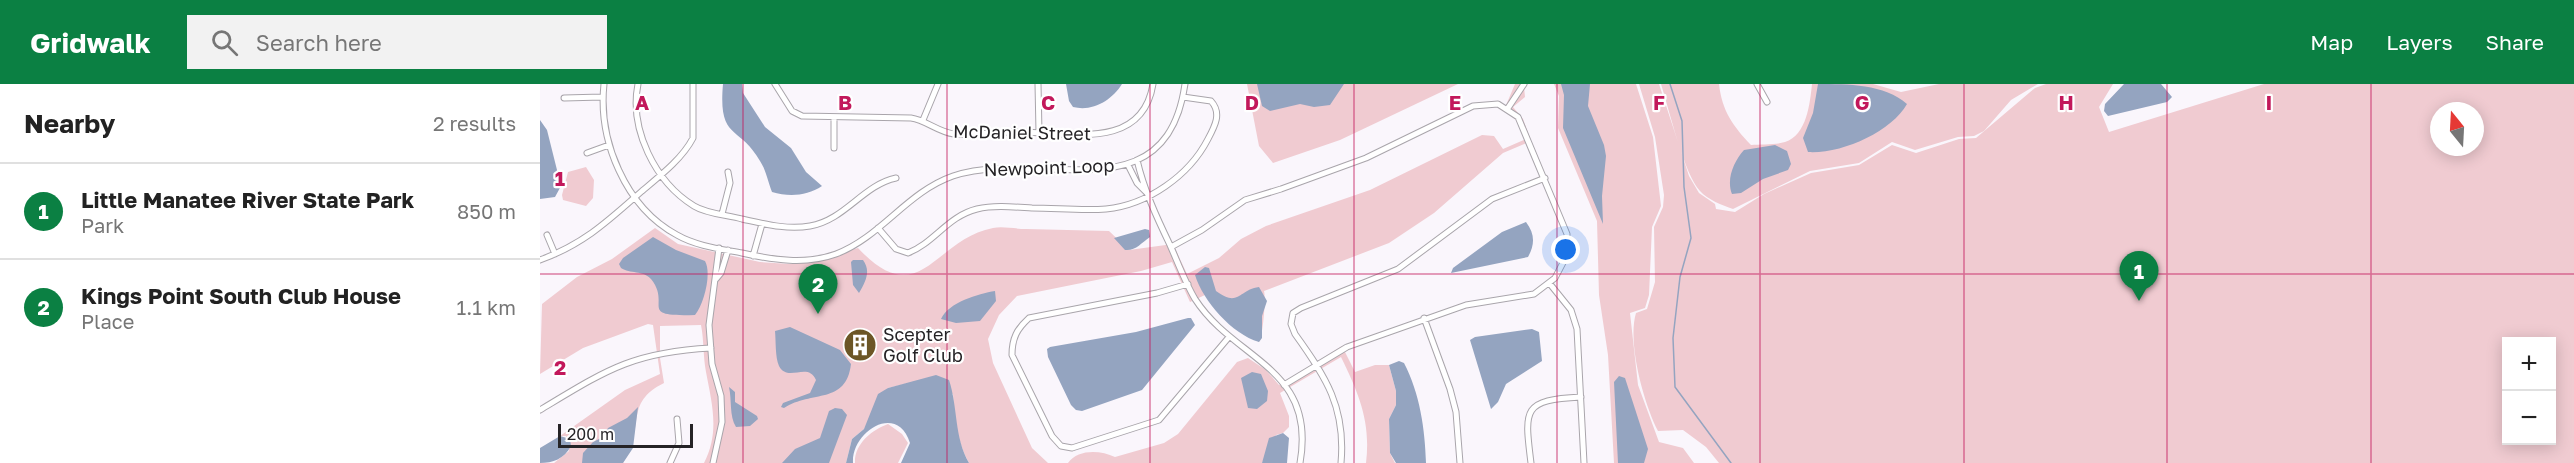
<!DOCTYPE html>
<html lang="en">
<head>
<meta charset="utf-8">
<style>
  body { margin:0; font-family:"Golos Text",sans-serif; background:#f2f2f2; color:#222 }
  .controls { position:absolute; right:18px; bottom:18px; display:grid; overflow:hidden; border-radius:0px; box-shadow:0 3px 15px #0003 }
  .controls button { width:54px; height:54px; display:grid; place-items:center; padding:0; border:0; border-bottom:2px solid #e0e0e0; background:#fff; color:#222; font:30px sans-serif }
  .compass { position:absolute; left:1890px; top:18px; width:54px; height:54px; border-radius:50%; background:#fff; box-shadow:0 3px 15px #0003; rotate:342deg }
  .scale { position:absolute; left:18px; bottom:15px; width:135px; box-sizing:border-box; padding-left:6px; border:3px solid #252326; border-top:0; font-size:16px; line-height:21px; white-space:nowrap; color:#252326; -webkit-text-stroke:4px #fff; paint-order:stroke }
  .you { position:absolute; left:1026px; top:166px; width:21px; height:21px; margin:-15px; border:4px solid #fff; border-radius:50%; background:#1a73e8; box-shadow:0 0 0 9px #1a73e833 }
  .badge { display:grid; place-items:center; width:39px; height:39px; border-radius:50%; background:#0b8043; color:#fff; font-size:20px; font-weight:700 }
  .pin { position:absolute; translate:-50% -50px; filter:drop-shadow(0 2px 3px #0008) }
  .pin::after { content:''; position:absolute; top:32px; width:21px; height:18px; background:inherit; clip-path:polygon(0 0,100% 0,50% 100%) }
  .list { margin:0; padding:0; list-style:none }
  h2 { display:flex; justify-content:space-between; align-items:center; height:78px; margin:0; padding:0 24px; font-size:26px }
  h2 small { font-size:20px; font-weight:400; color:#767676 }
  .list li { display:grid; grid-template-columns:39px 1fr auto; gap:18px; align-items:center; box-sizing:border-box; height:96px; padding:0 24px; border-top:2px solid #e0e0e0 }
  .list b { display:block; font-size:22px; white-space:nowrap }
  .list p { margin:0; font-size:20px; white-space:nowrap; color:#767676 }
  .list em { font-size:20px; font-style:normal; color:#767676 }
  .icon { flex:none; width:33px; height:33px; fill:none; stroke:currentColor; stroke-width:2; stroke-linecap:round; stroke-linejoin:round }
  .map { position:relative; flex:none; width:2034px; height:379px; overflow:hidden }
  header { display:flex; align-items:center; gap:36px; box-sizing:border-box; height:84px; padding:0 30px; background:#0b8043; color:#fff }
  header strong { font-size:28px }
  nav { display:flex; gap:33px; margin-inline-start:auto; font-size:21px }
  .search { width:420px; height:54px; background:#f2f2f2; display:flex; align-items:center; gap:15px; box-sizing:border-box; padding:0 21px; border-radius:0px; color:#767676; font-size:22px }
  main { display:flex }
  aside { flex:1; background:#fff }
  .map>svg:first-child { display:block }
</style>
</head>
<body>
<header>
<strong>Gridwalk</strong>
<div class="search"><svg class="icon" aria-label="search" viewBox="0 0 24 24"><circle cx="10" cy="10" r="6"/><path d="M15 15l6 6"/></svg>Search here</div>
<nav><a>Map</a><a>Layers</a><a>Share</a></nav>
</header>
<main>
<aside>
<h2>Nearby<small>2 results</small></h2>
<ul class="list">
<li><span class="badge">1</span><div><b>Little Manatee River State Park</b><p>Park</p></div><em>850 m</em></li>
<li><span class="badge">2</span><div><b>Kings Point South Club House</b><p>Place</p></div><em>1.1 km</em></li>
</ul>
</aside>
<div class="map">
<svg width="2034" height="379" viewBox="0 0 2034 379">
  <rect width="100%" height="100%" fill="#faf6fc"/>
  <path fill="#f0cbd1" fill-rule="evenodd" d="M707 0H918L800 56 733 79 719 62Z
    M975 0H987L984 3 985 13 973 23 983 35 991 57 963 69 894 129 849 159 724 207C726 214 723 252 719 258L681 232 665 211 650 218 632 178 601 187 477 212 459 231 448 255 453 279 492 364 508 379H429C417 358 414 333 413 310L369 299 348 304 324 345 312 355 306 379H164C180 348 172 320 166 288 163 273 164 256 161 241L120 242V274L124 299C83 319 106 344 83 379H14L29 367 26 352H20L85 306 120 290 113 241 108 240 43 264 0 290 2 220 37 193 72 175 115 144 138 160 220 178 250 180 269 178 318 164C380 230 394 155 453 144 463 142 475 145 486 145 514 146 541 146 569 147L589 166 633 160 647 190 679 174 701 155 726 142 830 106 942 51 954 52 963 65 986 55 976 36 964 26Z
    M1014 0H1096L1113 53 1121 122 1112 143 1109 211 1105 224 1090 229 1098 301 1119 358 1143 364 1154 379H1074L1068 271 1059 211 1057 137 1018 44 1019 12Z
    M1099 0H1119L1149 92 1159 109 1175 120 1176 125 1195 128 1224 110 1271 89 1319 81 1352 61 1376 69 1419 55 1436 54 1495 4 1506 0H1573L1559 23 1569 48 1724 0H2034V379H1179L1166 363 1143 346 1118 347C1104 320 1087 259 1096 229L1107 225 1115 198 1114 143 1123 123 1124 111 1115 53ZM1899 27H1935V63H1899ZM1966 258H2012V356H1966Z
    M1121 0H1179C1182 27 1193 42 1211 61 1221 60 1235 61 1245 58 1267 51 1270 19 1272 0H1333L1361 8 1399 0H1498L1471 16 1444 47 1434 52 1418 53 1375 66 1352 58 1319 79 1270 87 1193 125C1182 121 1168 116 1160 107 1144 90 1129 25 1121 0Z
    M46 83 54 96 53 114 46 122 23 116 22 111 28 88Z
    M802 262 815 288 835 281H849L856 307V321L849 335 850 369 855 379H826C831 338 819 310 801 273L740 309 749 332V343L743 349 736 351 722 379H528C538 365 560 366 575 373L624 359 638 350 697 278 708 274 726 286 739 301Z
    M348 340 362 350 368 359 358 379H315C314 360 332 346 348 340Z"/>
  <path fill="#94a4c0" d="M183 0H202L203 9 225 43 251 64 266 88 282 102C267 112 249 113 232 108 228 98 226 86 220 77 199 40 178 57 183 0Z
    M526 0H582C572 16 553 28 533 23L529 17Z
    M717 0H804L790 21 774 23 760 20 730 27 722 22Z
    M1021 0H1050L1048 22 1064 61 1066 72 1062 112 1063 140 1023 44 1024 11Z
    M1278 0C1307 0 1345 0 1367 20 1351 48 1302 70 1268 68L1263 54 1273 29Z
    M1584 0H1621L1632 13 1627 18 1568 32 1564 27 1565 20Z
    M0 36 7 46 21 102 15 113 0 115Z
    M1235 61 1247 67 1251 80 1248 86 1223 95 1201 109 1192 110C1186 95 1194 77 1204 66Z
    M986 138C995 150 995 160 988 173L911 189 913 184 962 148Z
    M605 145 609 146 610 153C601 159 596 167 585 166L574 154Z
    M113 153 136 166 165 177C172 189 164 220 155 231 96 233 132 221 111 195 103 186 90 190 81 184L79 180 83 174Z
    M313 176H323C331 187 326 197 319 209L313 201 311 178Z
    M665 183 669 184 676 207C699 224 698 206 719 203L727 217 722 232V254L719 258C692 250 663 217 655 191Z
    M455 207 456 217 440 237 416 239 401 235C409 218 438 210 455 207Z
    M648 234H651L655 241 602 306 542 327 536 326 531 321 508 273 507 265 510 263 596 248Z
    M250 243 300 266 311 280C306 321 272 306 244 324L241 323 243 319 270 309 276 296C268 277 248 299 239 282 235 273 236 257 235 247Z
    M992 245 999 248 1002 277 966 300 958 318 951 325 930 256 935 253Z
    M859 277 864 279C880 310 885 345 886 379H856L850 369 849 335 856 321V307L849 281Z
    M712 288 721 290 728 307 727 317 717 325 708 324 701 294Z
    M396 291 409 296C418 323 414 353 429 379H361L370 359C357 318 311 348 313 379H306L312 355 324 345 338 310 348 304Z
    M1079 292 1085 294 1108 365 1104 379H1078L1074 298Z
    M189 303 195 308V318L217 332 218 335 210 342 196 343C189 332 192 316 189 303Z
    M98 323 93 364 83 379H42L43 369 53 358 63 353 68 344 87 334Z
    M295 324 302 325 307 331 289 379H242L255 365 280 354 289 327Z
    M743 349 749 354 747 379H722L729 354Z
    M20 352 30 355 31 362C24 375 13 379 0 379V364Z"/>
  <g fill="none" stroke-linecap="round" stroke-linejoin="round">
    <path stroke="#94a4c0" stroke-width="1.5" d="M1130 0 1142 37 1144 103 1151 154 1140 193 1133 254 1135 303 1191 379"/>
    <g stroke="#a9a5ab" stroke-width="7">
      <path id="minor" d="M64 0C58 56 85 123 137 151 156 162 181 165 202 169 233 176 266 181 296 170 341 153 367 108 413 92 498 63 626 134 645 0
        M98 0C89 45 115 98 154 122 167 130 188 131 202 135 225 140 247 146 270 142 305 136 323 101 356 94
        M235 0 252 27 262 32 371 34C386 36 398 48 414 50 434 52 457 47 478 48 527 48 602 68 613 0
        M498 0 499 48
        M1217 0 1227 18
        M24 14 62 13
        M968 24 984 0
        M383 36 398 0
        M294 64V33
        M47 69 69 61
        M597 76C604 106 617 134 630 161 638 179 645 198 655 215 695 277 777 283 760 379
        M588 81 597 99 606 108
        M182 130 190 99 188 88
        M338 144 356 165 368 169C394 159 408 132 437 125 455 121 474 123 492 124 516 124 542 127 566 125 607 121 649 92 668 55 675 42 682 29 671 17L643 13
        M7 151 15 170
        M631 163 662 146 705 116 741 105 826 74 933 22 958 20 978 33 1027 150 1026 173 1015 194 994 210 926 221 807 263 744 301
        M213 172 222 140
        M0 176C44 160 68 137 102 107 120 92 142 75 153 54V0
        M176 195 181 189 188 166
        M648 200 617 209 489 234C477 245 472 254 472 271L512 352 521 362 532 364 619 336 689 253
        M1010 200 1031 226 1037 245 1044 379
        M884 234 910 305 916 328 920 379
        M0 326C65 287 92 268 171 264
        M130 379 139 359 137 335
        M173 379 182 338 181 312 172 280 169 241 179 164
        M801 379C806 324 786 293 755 250L751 240 753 229 761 224 858 185 952 115 1005 94
        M991 379C984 324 983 316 1041 313"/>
    </g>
    <use href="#minor" stroke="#fff" stroke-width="5"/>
  </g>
  <path fill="none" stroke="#c2185b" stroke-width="1.5" stroke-opacity="0.55" d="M203 0V379M407 0V379M610 0V379M814 0V379M1017 0V379M1220 0V379M1424 0V379M1627 0V379M1831 0V379M0 190H2034"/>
  <defs>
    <g id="building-disc" transform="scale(1.725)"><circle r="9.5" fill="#6c5626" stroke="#fff"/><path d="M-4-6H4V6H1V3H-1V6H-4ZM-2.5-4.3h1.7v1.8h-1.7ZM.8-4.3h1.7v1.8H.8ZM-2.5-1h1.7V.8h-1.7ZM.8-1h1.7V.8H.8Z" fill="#fff"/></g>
  </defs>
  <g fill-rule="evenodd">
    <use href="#building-disc" x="320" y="261"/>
  </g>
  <g text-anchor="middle" stroke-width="4.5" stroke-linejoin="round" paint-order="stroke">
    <g font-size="18" fill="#252326" stroke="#fff">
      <text transform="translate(482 49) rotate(1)" y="6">McDaniel Street</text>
      <text transform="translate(509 84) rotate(-2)" y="6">Newpoint Loop</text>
    </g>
    <g font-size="18" fill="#252326" stroke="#fff" text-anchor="start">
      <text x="343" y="257">Scepter<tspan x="343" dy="21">Golf Club</tspan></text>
    </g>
  </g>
  <g font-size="20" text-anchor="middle" font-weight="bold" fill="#c2185b" stroke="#fff" stroke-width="4.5" stroke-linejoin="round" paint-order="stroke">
    <text x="102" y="26">A</text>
    <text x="305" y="26">B</text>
    <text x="508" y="26">C</text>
    <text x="712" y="26">D</text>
    <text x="915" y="26">E</text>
    <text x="1119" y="26">F</text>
    <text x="1322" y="26">G</text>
    <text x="1526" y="26">H</text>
    <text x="1729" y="26">I</text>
    <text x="20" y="102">1</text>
    <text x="20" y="291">2</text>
  </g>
</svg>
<div class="controls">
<button>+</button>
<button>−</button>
</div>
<svg class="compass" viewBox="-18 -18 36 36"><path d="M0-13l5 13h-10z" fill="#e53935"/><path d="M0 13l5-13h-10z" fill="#767676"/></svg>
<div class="scale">200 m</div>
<div class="you"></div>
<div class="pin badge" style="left:1599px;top:217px">1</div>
<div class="pin badge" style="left:278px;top:230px">2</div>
</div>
</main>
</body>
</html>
